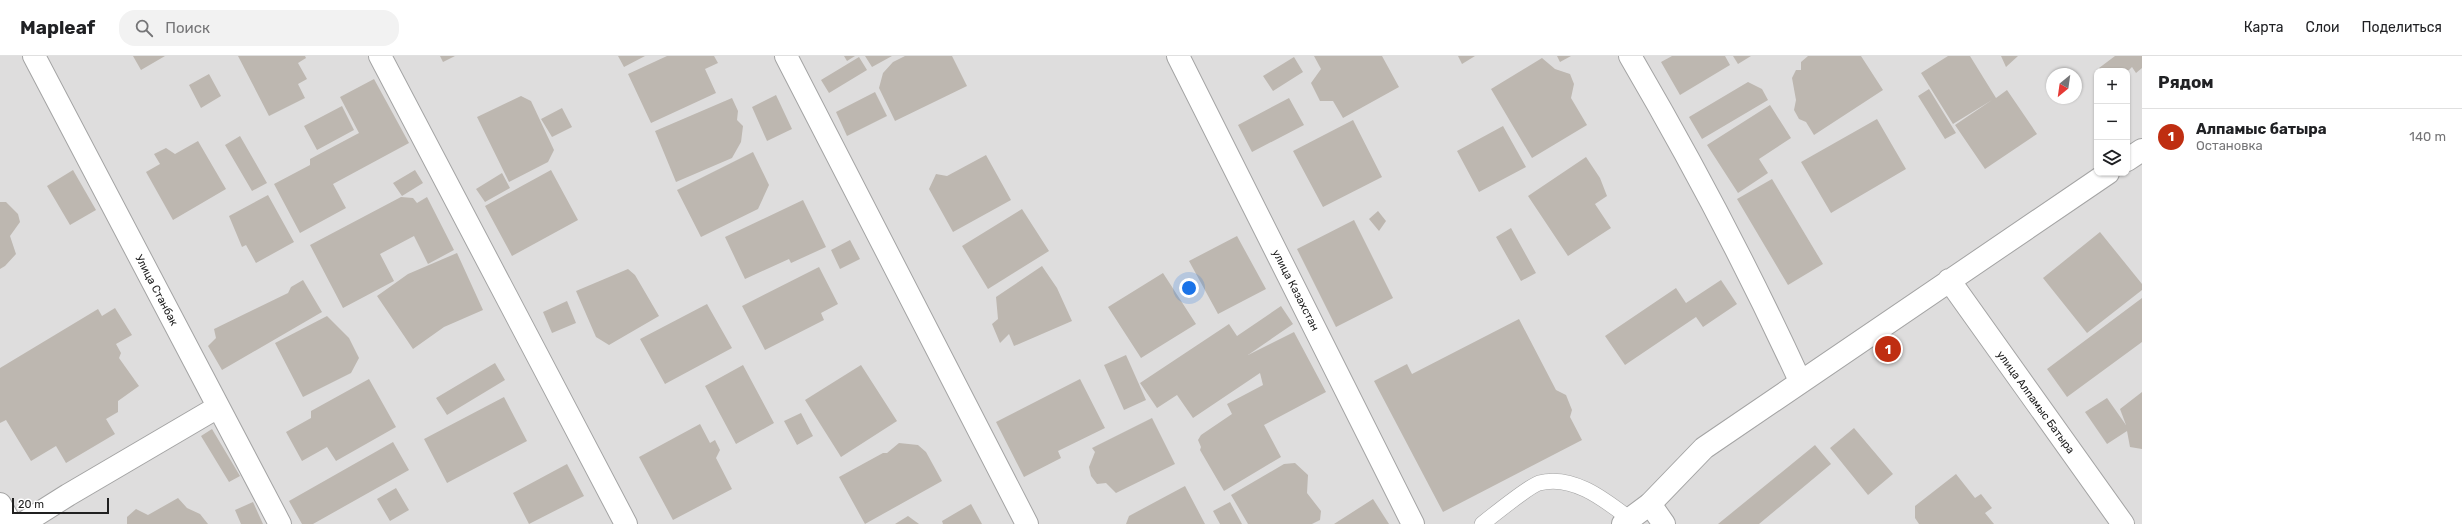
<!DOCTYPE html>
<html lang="ru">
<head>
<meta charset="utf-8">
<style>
  body { margin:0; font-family:Rubik,sans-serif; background:#f2f2f2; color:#202124 }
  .controls { position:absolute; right:12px; top:12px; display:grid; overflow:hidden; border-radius:8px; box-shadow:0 1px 3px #0004 }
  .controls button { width:36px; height:36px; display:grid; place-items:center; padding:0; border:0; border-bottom:1px solid #e0e0e0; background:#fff; color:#202124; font:20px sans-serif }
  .compass { position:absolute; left:2046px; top:12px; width:36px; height:36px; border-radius:50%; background:#fff; box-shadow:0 1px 3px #0004; rotate:209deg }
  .scale { position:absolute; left:12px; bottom:10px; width:97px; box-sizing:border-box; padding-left:4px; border:2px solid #202020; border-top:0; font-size:11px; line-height:14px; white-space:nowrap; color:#202020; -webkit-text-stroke:3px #fff; paint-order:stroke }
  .you { position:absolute; left:1189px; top:232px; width:14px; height:14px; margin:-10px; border:3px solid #fff; border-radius:50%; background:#1a73e8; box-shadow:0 0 0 6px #1a73e833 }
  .badge { display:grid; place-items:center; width:26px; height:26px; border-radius:50%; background:#bf2e11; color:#fff; font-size:13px; font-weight:700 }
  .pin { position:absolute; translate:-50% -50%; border:2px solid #fff; box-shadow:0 1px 4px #0006 }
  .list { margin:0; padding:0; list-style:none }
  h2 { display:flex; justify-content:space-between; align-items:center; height:52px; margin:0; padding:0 16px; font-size:17px }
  h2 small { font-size:13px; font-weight:400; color:#757577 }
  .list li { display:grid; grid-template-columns:26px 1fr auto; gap:12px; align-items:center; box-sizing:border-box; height:56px; padding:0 16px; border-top:1px solid #e0e0e0 }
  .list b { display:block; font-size:15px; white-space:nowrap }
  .list p { margin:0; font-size:13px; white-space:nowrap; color:#757577 }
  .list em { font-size:13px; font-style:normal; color:#757577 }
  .icon { flex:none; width:22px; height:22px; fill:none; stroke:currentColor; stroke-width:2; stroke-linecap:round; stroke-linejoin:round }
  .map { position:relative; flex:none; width:2142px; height:468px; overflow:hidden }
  header { display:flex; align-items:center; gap:24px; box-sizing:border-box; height:56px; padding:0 20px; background:#fff; border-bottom:1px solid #e0e0e0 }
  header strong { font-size:19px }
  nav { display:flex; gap:22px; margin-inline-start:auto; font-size:14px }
  .search { width:280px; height:36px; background:#f2f2f2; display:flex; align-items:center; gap:10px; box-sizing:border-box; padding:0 14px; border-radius:16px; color:#757577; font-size:15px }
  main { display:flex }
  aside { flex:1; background:#fff }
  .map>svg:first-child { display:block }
</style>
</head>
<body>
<header>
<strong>Mapleaf</strong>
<div class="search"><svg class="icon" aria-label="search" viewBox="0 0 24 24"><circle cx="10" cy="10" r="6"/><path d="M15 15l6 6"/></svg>Поиск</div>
<nav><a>Карта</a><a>Слои</a><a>Поделиться</a></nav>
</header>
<main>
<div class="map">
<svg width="2142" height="468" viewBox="0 0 2142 468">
  <rect width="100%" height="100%" fill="#f0eee7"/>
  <path fill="#dedddd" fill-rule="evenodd" d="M0 0H2142V468H0ZM2097 15H2127V117H2097ZM2052 18H2076V42H2052Z"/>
  <path fill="#bdb7b0" d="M133 0H165L141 14Z
    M238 0H305L306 2 298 7 307 23 298 28 305 42 269 60Z
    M440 0H455L443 6Z
    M618 0H645L624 11Z
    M667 0H714L718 7 705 13 716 37 651 67 628 18Z
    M844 0H855L847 5Z
    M865 0H892L872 11Z
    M905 0H952L967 30 895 65 879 32 883 17 893 6Z
    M1314 0H1382L1399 31 1343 62 1333 45H1320L1311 27 1321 13Z
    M1458 0H1475L1462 8Z
    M1557 0H1571L1560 6Z
    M1672 0H1725L1730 9 1680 39 1661 6Z
    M1733 0H1751L1738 8Z
    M1808 0H1861L1883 34 1814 79 1806 66 1799 63 1794 54 1796 44 1792 22 1796 14H1801V6Z
    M1948 0H1970L1996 42 2007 34 2037 78 1985 113 1955 69 1992 44 1953 68 1921 17Z
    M2001 0H2018L2006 11Z
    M2115 0H2142V12L2136 17 2132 11 2128 15H2100L2099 12Z
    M859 1 867 14 829 37 821 24Z
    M1294 1 1303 16 1273 35 1263 20Z
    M1542 2 1555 13 1570 18 1574 28 1571 42 1587 69 1532 102 1491 33Z
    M209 18 221 40 201 52 189 29Z
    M374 23 409 87 333 128 346 152 300 177 274 128 310 109V103L359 77 340 41Z
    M1748 26 1762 33 1768 44 1702 83 1689 61Z
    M1929 33 1956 77 1945 83 1918 40Z
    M875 36 887 60 847 80 836 56Z
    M776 39 792 73 767 85 752 51Z
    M521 40 531 45 554 94 548 106 509 126 477 61Z
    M732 42 738 55 737 64 743 70 741 86 732 102 676 126 655 75Z
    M1289 42 1304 69 1252 96 1238 69Z
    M1770 49 1791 82 1759 103 1768 117 1738 137 1707 89Z
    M342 50 354 74 317 94 304 70Z
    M562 52 572 71 552 81 541 63Z
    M1877 63 1906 113 1831 157 1801 106Z
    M1353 64 1382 121 1323 151 1293 95Z
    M1503 70 1526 111 1479 136 1457 95Z
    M240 80 267 127 252 135 225 89Z
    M198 85 226 133 173 164 146 116 160 108 154 98 166 92 175 98Z
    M753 96 769 129 758 153 701 181 677 134Z
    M986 99 1011 144 953 176 929 133 936 118 947 120Z
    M1586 101 1600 122 1607 140 1595 148 1611 172 1568 200 1528 140Z
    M73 114 96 154 70 169 47 130Z
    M415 114 423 127 402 140 393 127Z
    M551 114 578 164 512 200 485 150Z
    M502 117 510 132 485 146 476 133Z
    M1772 123 1823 208 1788 229 1737 143Z
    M268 139 294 186 256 207 246 189 242 191 229 160Z
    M401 141 413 142 417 147 427 141 454 194 428 208 414 180 380 198 394 225 343 252 310 189Z
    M803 144 826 191 791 207 789 203 745 223 725 181Z
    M0 146H6L18 158 20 166 10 180 16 198 5 210 0 213Z
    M1022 153 1049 195 988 233 962 190Z
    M1378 155 1386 165 1379 175 1369 163Z
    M1354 164 1393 242 1336 271 1297 193Z
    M1511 172 1536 217 1521 225 1496 181Z
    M2100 176 2142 228V234L2087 277 2043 222Z
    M1237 180 1266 233 1218 258 1189 205Z
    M850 184 860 203 840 213 831 194Z
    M457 197 483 254 444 271 413 293 377 240 408 218Z
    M1042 210 1057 232 1072 265 1014 290 1009 278 1000 287 992 268 998 263 996 241Z
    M819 211 838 248 821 257 824 264 765 294 742 250Z
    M628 213 635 219 659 260 609 289 596 281 576 235Z
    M1163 217 1196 268 1141 302 1108 251Z
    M303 224 322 256 222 314 208 290 216 282 214 273 288 237 291 231Z
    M1721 224 1737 248 1703 271 1696 261 1625 309 1605 280 1676 232 1686 247Z
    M2142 242V286L2067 341 2047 313Z
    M567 245 576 267 552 277 543 256Z
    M707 248 732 292 665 328 640 283Z
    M1281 250 1293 268 1248 299 1294 276 1326 336 1264 369 1281 401 1224 435 1200 394 1201 391 1198 384 1201 379 1232 358 1227 348 1263 329 1260 317 1193 362 1177 339 1157 352 1140 327 1229 268 1237 280Z
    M115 252 132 279 116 288 121 297 119 302 139 330 118 345V356L106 363 115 378 66 407 56 390 31 405 6 364 0 367V312L98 253 102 260Z
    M327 260 349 282 359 302 351 317 303 341 275 287Z
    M1519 263 1556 334 1566 339 1572 354 1570 361 1582 384 1443 456 1374 325 1407 308 1412 318Z
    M1126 299 1146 344 1124 354 1104 309Z
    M495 307 505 324 447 359 436 342Z
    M743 309 774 367 736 388 705 330Z
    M861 309 897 365 841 401 805 344Z
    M369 323 396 371 336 405 327 391 302 405 286 376 311 362V355Z
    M1080 323 1105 372 1058 395 1061 402 1024 421 996 366Z
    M2142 336V393L2130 391 2127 375 2107 388 2085 356 2107 342 2126 369 2120 353Z
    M504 341 527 385 447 427 424 383Z
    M801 357 813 380 797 389 784 365Z
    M1152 362 1175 408 1116 437 1106 427 1097 428 1091 420 1089 411 1095 396 1092 392Z
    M700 368 710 387 715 384 720 394 716 402 732 433 673 464 639 401Z
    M1854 372 1893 418 1868 439 1830 392Z
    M212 373 240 420 229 426 201 380Z
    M393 386 409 414 313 468H302L289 445Z
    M899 387 918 389 926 396 942 425 865 468 839 421 883 397H887Z
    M1815 389 1831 408 1759 468H1718Z
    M1295 407 1308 419 1307 437 1321 455 1320 464 1312 468H1248L1231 439 1284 408Z
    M567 408 584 440 529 468 513 437Z
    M1956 418 1975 442 1981 438 1992 452 1985 457 1994 468H1919L1915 462V450Z
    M1185 430 1205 468H1126L1129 460Z
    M396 432 409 454 390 465 377 443Z
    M178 442 187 452 200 458 208 468H127V461L136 453 148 459Z
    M1373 443 1389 468H1334Z
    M253 446 263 468H241L235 454Z
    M1230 446 1242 468H1220L1213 455Z
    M971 448 982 468H943L942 465Z
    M908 460 919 468H895Z"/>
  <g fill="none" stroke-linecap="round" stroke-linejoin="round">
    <g stroke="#a4a4a4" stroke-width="16">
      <path id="service" d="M1482 468C1492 460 1530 430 1539 427 1573 418 1605 444 1630 463"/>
    </g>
    <g stroke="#a4a4a4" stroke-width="24">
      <path id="minor" d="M34 0 280 468
        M380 0 626 468
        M786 0 1027 468
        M1178 0 1413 468
        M1630 0C1692 106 1749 214 1800 325
        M0 448 11 468
        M1650 448 1664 468
        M22 468 68 439 218 351"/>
    </g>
    <g stroke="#a4a4a4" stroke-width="24">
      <path id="tertiary" d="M2127 104 2142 94
        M1949 224 2123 468
        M1623 468 1650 448 1704 392 2108 117"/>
    </g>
    <use href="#service" stroke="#fff" stroke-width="15"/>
    <use href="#minor" stroke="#fff" stroke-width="22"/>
    <use href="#tertiary" stroke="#fff" stroke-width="22"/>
  </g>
  <g text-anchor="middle" stroke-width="4" stroke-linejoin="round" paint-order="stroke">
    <g font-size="11" fill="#202020" stroke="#fff">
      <text transform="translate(157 234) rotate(62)" y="4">Улица Станбак</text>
      <text transform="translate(1296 234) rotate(63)" y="4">улица Казахстан</text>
      <text transform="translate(2036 346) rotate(54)" y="4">улица Алпамыс Батыра</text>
    </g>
  </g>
</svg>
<div class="controls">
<button>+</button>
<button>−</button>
<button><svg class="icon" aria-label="layers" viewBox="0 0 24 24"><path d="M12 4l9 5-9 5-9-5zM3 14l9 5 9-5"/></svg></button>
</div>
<svg class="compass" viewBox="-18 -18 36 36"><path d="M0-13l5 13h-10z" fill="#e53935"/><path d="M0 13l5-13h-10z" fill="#757577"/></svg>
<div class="scale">20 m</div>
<div class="you"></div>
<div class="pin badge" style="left:1888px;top:293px">1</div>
</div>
<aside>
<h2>Рядом<small></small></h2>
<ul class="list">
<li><span class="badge">1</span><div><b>Алпамыс батыра</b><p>Остановка</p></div><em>140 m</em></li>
</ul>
</aside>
</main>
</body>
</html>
